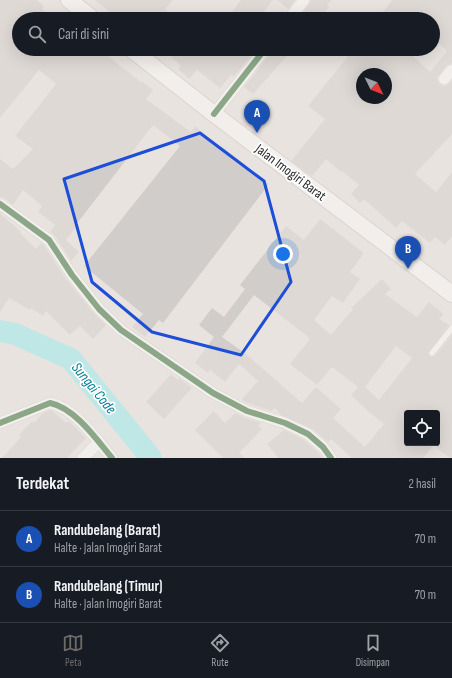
<!DOCTYPE html>
<html lang="id">
<head>
<meta charset="utf-8">
<style>
  body { margin:0; font-family:"Sofia Sans Condensed",sans-serif; background:#242831; color:#f1f3f6 }
  .controls { position:absolute; right:12px; bottom:12px; display:grid; overflow:hidden; border-radius:4px; box-shadow:0 4px 16px #0002 }
  .controls button { width:36px; height:36px; display:grid; place-items:center; padding:0; border:0; border-bottom:1px solid #363941; background:#171b24; color:#f1f3f6; font:20px sans-serif }
  .compass { position:absolute; left:356px; top:68px; width:36px; height:36px; border-radius:50%; background:#171b24; box-shadow:0 4px 16px #0002; rotate:133deg }
  .you { position:absolute; left:283px; top:254px; width:14px; height:14px; margin:-10px; border:3px solid #fff; border-radius:50%; background:#1a73e8; box-shadow:0 0 0 6px #1a73e833 }
  .badge { display:grid; place-items:center; width:26px; height:26px; border-radius:50%; background:#6d6b69; color:#fff; font-size:13px; font-weight:700 }
  .pin { position:absolute; translate:-50% -33px; filter:drop-shadow(0 1px 2px #0008) }
  .pin::after { content:''; position:absolute; top:21px; width:14px; height:12px; background:inherit; clip-path:polygon(0 0,100% 0,50% 100%) }
  .list { margin:0; padding:0; list-style:none }
  h2 { display:flex; justify-content:space-between; align-items:center; height:52px; margin:0; padding:0 16px; font-size:17px }
  h2 small { font-size:13px; font-weight:400; color:#9ea1a6 }
  .list li { display:grid; grid-template-columns:26px 1fr auto; gap:12px; align-items:center; box-sizing:border-box; height:56px; padding:0 16px; border-top:1px solid #363941 }
  .list b { display:block; font-size:15px; white-space:nowrap }
  .list p { margin:0; font-size:13px; white-space:nowrap; color:#9ea1a6 }
  .list em { font-size:13px; font-style:normal; color:#9ea1a6 }
  .icon { flex:none; width:22px; height:22px; fill:none; stroke:currentColor; stroke-width:2; stroke-linecap:round; stroke-linejoin:round }
  .map { position:relative; flex:none; width:452px; height:458px; overflow:hidden }
  .search { position:absolute; background:#171b24; box-shadow:0 4px 16px #0002; left:12px; right:12px; top:12px; height:44px; display:flex; align-items:center; gap:10px; box-sizing:border-box; padding:0 14px; border-radius:22px; color:#9ea1a6; font-size:15px }
  .sheet { height:164px; background:#171b24 }
  nav { display:flex; justify-content:space-around; align-items:center; box-sizing:border-box; height:56px; border-top:1px solid #363941; background:#171b24; font-size:11px; color:#9ea1a6 }
  nav a { display:grid; justify-items:center; gap:2px }
  nav .on { color:#6d6b69 }
  .map>svg:first-child { display:block }
</style>
</head>
<body>
<div class="map">
<svg width="452" height="458" viewBox="0 0 452 458">
  <rect width="100%" height="100%" fill="#e9e3df"/>
  <g fill="none" stroke-linecap="round" stroke-linejoin="round">
    <path stroke="#8deaf0" stroke-width="22" d="M0 331 15 334 71 359 151 458"/>
  </g>
  <path fill="#d1cdca" fill-rule="evenodd" d="M0 0H37L44 6 42 9 54 19H19V49H114L108 56 142 83 143 82 153 90 146 99 191 132 195 126 221 147 222 146 246 165 245 166 269 184 163 323 159 320 145 337 132 327 143 314 84 266 180 146 153 125 75 226 76 227 66 240 79 252 71 261 55 236 50 232 55 225 38 212 42 206 23 190 13 205 4 198 0 197V159L13 169 33 149 15 136 56 84 39 70 0 118Z
    M95 0H173L165 9 175 19H118Z
    M241 0H273L258 19H226Z
    M277 0H295L288 9Z
    M311 0H332L327 5 329 7 319 19H299L298 18 309 4Z
    M392 0H452V63L447 65 437 78 439 84 443 86 447 85 452 81V134L415 174 436 192 452 172V236L445 245 435 237 430 243 402 221 396 228 364 199 360 203 351 194 359 185 342 171 341 172 326 159 312 176 291 161 325 119 308 106 354 49H415L411 54 430 72 447 51 433 38V19H378ZM362 74H386V98H362Z
    M163 49H256L234 77 231 75 220 88 197 70 189 79 178 69 181 66Z
    M272 49H293L253 94 244 87 271 53Z
    M0 213 21 232 20 233 36 249 41 243 44 245 66 279 94 313 106 325 93 339 80 326 70 335 46 311 43 316 31 308 30 310 9 298 0 312Z
    M320 219 364 253 350 272 360 279 343 303 332 296 314 320 331 335 353 309 351 308 382 279 391 289 385 294 417 317 429 302 444 314 439 319 449 325 428 353 430 357 435 356 452 335V458H450L437 448V413H407V443H435L423 458H352L331 439 328 442 311 428 281 415 275 408 271 411 245 402 242 399 258 381 239 364 225 382 210 370 208 373 195 363 214 337 199 325 212 308 224 317 245 289 240 285 286 226 304 240ZM254 295 307 336 310 339 290 364 317 385 332 367 358 387 351 395 369 412 384 424 365 447 333 418 341 409 316 387 302 403 246 354 222 337ZM396 346 412 358 379 400 365 387Z
    M171 374 178 380 179 378 192 388 164 419 146 402Z
    M50 410 54 412 66 423 69 421 86 438 67 458H2L21 437 19 435 32 421 34 423 42 414Z
    M214 411 225 423 235 413 245 418 261 423 258 426 262 429 239 453 245 458H223L195 430Z
    M284 430 304 440 318 452 322 458H278L267 444Z"/>
  <g fill="none" stroke-linecap="round" stroke-linejoin="round">
    <g stroke="#c2c1c1" stroke-width="7">
      <path id="lane" d="M432 353 452 328"/>
    </g>
    <g stroke="#c2c1c1" stroke-width="12">
      <path id="street" d="M289 19 304 0
        M444 79 452 70
        M214 114 265 49
        M0 204 49 240 72 275 99 309 121 330 213 393 247 411 285 423 308 434 323 447 331 458
        M0 423 50 403C75 408 97 440 112 458
        M83 458 99 442"/>
    </g>
    <g stroke="#c2c1c1" stroke-width="18">
      <path id="secondary" d="M69 0 93 19
        M131 49 214 114 452 294"/>
    </g>
    <use href="#lane" stroke="#fcfbfa" stroke-width="5.5"/>
    <use href="#street" stroke="#fcfbfa" stroke-width="11"/>
    <use href="#secondary" stroke="#fcfbfa" stroke-width="16"/>
    <g stroke="#fff" stroke-width="8">
      <path id="cycleway" d="M214 114 265 49
        M0 204 49 240 72 275 99 309 121 330 213 393 247 411 285 423 308 434 323 447 331 458
        M0 423 50 403C75 408 97 440 112 458"/>
    </g>
    <use href="#cycleway" stroke="#1b5e20" stroke-width="6"/>
  </g>
  <path d="M0 0H452V458H0ZM200 133 264 181 291 282 241 355 152 332 92 282 64 179Z" fill="#e9e3df" fill-opacity=".55" fill-rule="evenodd"/>
  <path fill="none" stroke="#1d4ed8" stroke-width="3" stroke-linejoin="round" d="M200 133 264 181 291 282 241 355 152 332 92 282 64 179Z"/>
  <g text-anchor="middle" stroke-width="3.5" stroke-linejoin="round" paint-order="stroke">
    <g font-size="14" fill="#2a2a2a" stroke="#fff">
      <text transform="translate(291 172) rotate(37)" y="5">Jalan Imogiri Barat</text>
    </g>
    <g font-size="15" font-style="italic" fill="#058195" stroke="#fff">
      <text transform="translate(94 388) rotate(51)" y="5">Sungai Code</text>
    </g>
  </g>
</svg>
<div class="controls">
<button><svg class="icon" aria-label="locate" viewBox="0 0 24 24"><circle cx="12" cy="12" r="6"/><path d="M12 2v4M12 18v4M2 12h4M18 12h4"/></svg></button>
</div>
<svg class="compass" viewBox="-18 -18 36 36"><path d="M0-13l5 13h-10z" fill="#e53935"/><path d="M0 13l5-13h-10z" fill="#9ea1a6"/></svg>
<div class="you"></div>
<div class="pin badge" style="left:257px;top:133px;background:#1a4fb4">A</div>
<div class="pin badge" style="left:408px;top:269px;background:#1a4fb4">B</div>
<div class="search"><svg class="icon" aria-label="search" viewBox="0 0 24 24"><circle cx="10" cy="10" r="6"/><path d="M15 15l6 6"/></svg>Cari di sini</div>
</div>
<section class="sheet">
<h2>Terdekat<small>2 hasil</small></h2>
<ul class="list">
<li><span class="badge" style="background:#1a4fb4">A</span><div><b>Randubelang (Barat)</b><p>Halte · Jalan Imogiri Barat</p></div><em>70 m</em></li>
<li><span class="badge" style="background:#1a4fb4">B</span><div><b>Randubelang (Timur)</b><p>Halte · Jalan Imogiri Barat</p></div><em>70 m</em></li>
</ul>
</section>
<nav>
<a class="on"><svg class="icon" aria-label="map" viewBox="0 0 24 24"><path d="M3 6l6-2 6 2 6-2v14l-6 2-6-2-6 2zM9 4v14M15 6v14"/></svg>Peta</a>
<a><svg class="icon" aria-label="directions" viewBox="0 0 24 24"><path d="M12 3l9 9-9 9-9-9zM9 14v-3h6M13 9l2 2-2 2"/></svg>Rute</a>
<a><svg class="icon" aria-label="saved" viewBox="0 0 24 24"><path d="M7 4h10v16l-5-4-5 4z"/></svg>Disimpan</a>
</nav>
</body>
</html>
